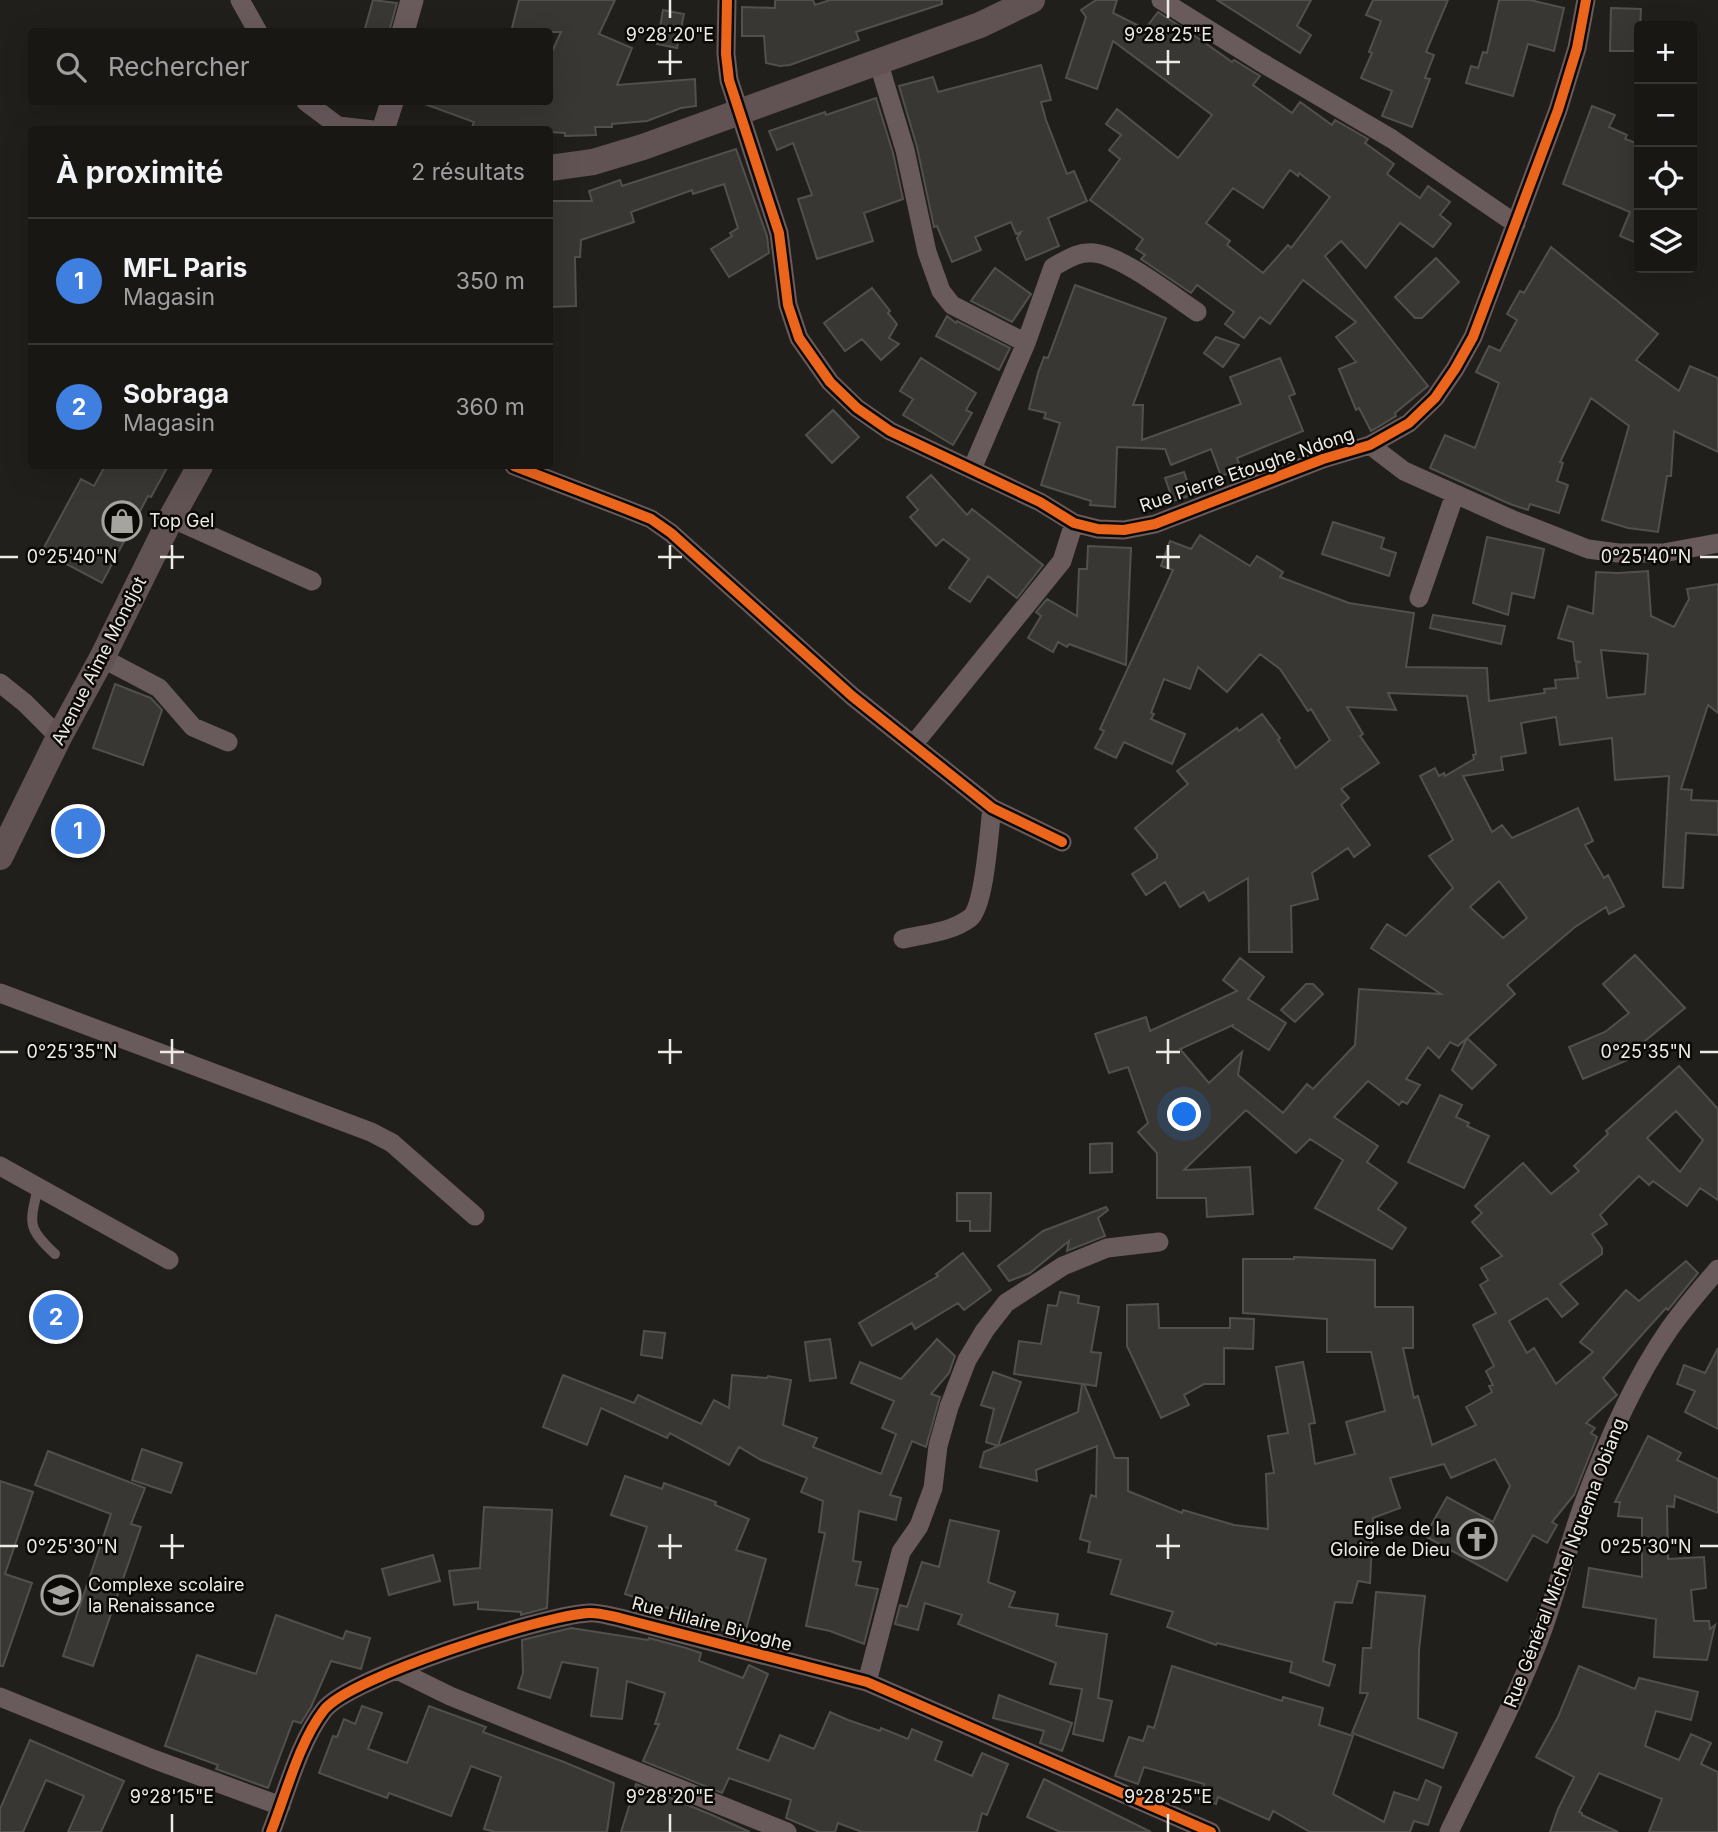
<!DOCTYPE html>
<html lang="fr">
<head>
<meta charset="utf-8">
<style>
  body { margin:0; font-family:Inter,sans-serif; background:#22201d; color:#f1f3f6 }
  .controls { position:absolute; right:21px; top:21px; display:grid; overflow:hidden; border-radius:7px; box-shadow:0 7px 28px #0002 }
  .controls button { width:63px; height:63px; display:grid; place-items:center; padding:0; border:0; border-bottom:2px solid #373634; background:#191714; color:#f1f3f6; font:35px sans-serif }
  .you { position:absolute; left:1185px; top:1115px; width:24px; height:24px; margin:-18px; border:5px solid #fff; border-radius:50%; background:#1a73e8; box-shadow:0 0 0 10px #1a73e833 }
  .badge { display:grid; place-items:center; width:46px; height:46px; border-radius:50%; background:#b45309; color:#fff; font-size:23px; font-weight:700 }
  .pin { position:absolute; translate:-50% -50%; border:4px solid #fff; box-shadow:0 2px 7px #0006 }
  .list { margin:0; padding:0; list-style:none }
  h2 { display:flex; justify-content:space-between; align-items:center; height:91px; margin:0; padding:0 28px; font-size:30px }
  h2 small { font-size:23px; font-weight:400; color:#9f9fa0 }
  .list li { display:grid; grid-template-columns:46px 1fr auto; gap:21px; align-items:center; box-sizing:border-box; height:126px; padding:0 28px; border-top:2px solid #373634 }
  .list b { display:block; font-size:26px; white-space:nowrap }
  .list p { margin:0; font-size:23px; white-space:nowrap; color:#9f9fa0 }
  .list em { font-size:23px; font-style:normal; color:#9f9fa0 }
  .icon { flex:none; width:38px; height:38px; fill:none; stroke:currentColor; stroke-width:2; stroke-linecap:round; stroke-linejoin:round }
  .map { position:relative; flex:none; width:1718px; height:1832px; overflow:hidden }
  .search { position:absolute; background:#191714; box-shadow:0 7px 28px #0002; left:28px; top:28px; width:525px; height:77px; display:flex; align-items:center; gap:18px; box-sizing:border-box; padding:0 24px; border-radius:7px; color:#9f9fa0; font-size:26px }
  .panel { position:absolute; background:#191714; box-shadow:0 7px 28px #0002; left:28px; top:126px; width:525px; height:343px; border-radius:7px }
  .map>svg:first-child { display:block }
</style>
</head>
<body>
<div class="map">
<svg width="1718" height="1832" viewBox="0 0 1718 1832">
  <rect width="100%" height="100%" fill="#211f1b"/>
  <path fill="#393733" stroke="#52504d" stroke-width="2" fill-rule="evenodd" d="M373 0 397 3 389 32H364Z
    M519 0H615L599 34 632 48 617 85 695 79 696 106 681 108 647 121 612 124V127H595L596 135 565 136V133L550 132V130H471L474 122 422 103 550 102V56L561 32H511Z
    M775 0H813L815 5 830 0H942V4L856 32 859 40 790 65 780 66 766 63 764 36H742V7L775 8Z
    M1096 0H1117L1113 13 1145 29 1158 12 1201 40 1232 62 1234 60 1260 76 1253 85 1292 113 1300 102 1332 125 1335 120 1368 139 1365 143 1394 164 1387 174 1420 198 1428 186 1450 202 1440 215 1451 224 1433 247 1400 223 1366 268 1341 241 1325 256 1428 386 1395 413 1396 416 1371 431 1359 408 1356 410 1339 369 1356 362 1336 337 1356 322 1303 280 1270 324 1260 317 1244 338 1225 324 1234 312 1197 285 1191 293 1141 259 1145 255 1136 249 1143 239 1090 200 1120 159 1109 150 1121 135 1106 124 1117 109 1178 158 1212 115 1113 41 1097 89 1066 78 1086 17 1081 10ZM1290 170 1298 176 1299 173 1330 197 1291 248 1288 245 1263 273 1227 245 1230 241 1206 223 1233 188 1263 208Z
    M1217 0H1311L1297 26 1311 35 1300 53Z
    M1373 0H1448L1426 52 1434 55 1425 78 1430 79 1412 127 1382 116 1392 91 1361 78 1372 53 1369 52 1381 21 1366 15Z
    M1499 0H1530L1564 8 1554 51 1528 44 1513 96 1466 83 1471 66 1478 68 1483 52 1487 53Z
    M1611 8 1641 9 1639 51H1610Z
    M663 10 684 14 677 48 657 44Z
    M1041 65 1051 100 1041 102 1046 120 1067 174 1074 171 1087 201 1048 218 1059 246 1026 260 1017 238 1021 232 1016 234 1011 222 975 237 981 250 952 262 937 226 934 227 917 147 899 86 933 77 938 92Z
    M876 98 893 153 903 199 864 213 873 241 817 259 798 199 812 195 793 143 777 150 769 131 825 112 826 115Z
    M1592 106 1615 115 1609 127 1627 135 1625 139 1639 144V244L1620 236 1630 212 1563 184Z
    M736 149 767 236 769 253 729 277 711 249 732 236 730 233 738 228 724 184 693 194 692 190 631 212 634 222 581 240 580 257H575L576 306 550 307V201H592L589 191 620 180 622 186Z
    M1551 247 1658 334 1636 360 1679 391 1690 366 1718 378V452L1674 431 1671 476H1667L1658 532 1628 528 1602 520 1629 426 1591 398 1560 462 1563 463 1557 481 1568 485 1559 513 1530 504 1528 510 1510 504 1430 468 1445 435 1475 448 1499 383 1476 372 1489 346 1500 351 1517 320 1507 314 1520 291 1524 293Z
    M1436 258 1459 282 1422 318H1415L1395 297Z
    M995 268 1031 294 1012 322 971 301Z
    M1075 285 1166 318 1133 405H1143L1142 440 1241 404 1230 377 1280 358 1295 394 1289 396 1303 431 1237 458 1241 469 1221 476 1211 449 1171 465 1165 449 1117 447 1115 507 1090 505 1091 501 1041 485 1060 423 1044 418 1046 413 1029 409 1038 373 1044 357 1048 358Z
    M872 288 890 311 888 313 897 324 889 338 899 344 881 360 862 339 845 351 824 323Z
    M947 316 956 323 957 321 1010 348 999 370 936 336Z
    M1216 337 1239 345 1223 367 1204 353Z
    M921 358 976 393 966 410 972 413 953 445 903 415 913 399 900 391Z
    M833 410 859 437 832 463 806 435Z
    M105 466H168L151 497 148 496 102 583 42 551 81 479 94 486Z
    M1184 472 1192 495 1173 501 1165 478Z
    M931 475 967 515 972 509 1043 565 1017 598 988 576 970 602 949 588 969 559 943 539 936 546 910 517 918 510 907 497Z
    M1333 522 1384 538 1381 548 1396 553 1389 576 1322 554Z
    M1200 535 1250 566 1257 556 1283 572 1280 577 1349 603 1414 613 1406 667 1487 668 1489 701 1545 693 1544 689 1556 688 1555 680 1578 678 1576 663 1581 662 1575 661 1573 642 1558 638 1568 606 1593 614 1596 572 1618 573 1648 571 1651 616 1674 627 1689 599 1687 589 1718 584V713L1708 705 1681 789 1692 790 1691 800 1718 801V835L1686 833 1683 888 1663 887 1669 776 1615 780 1612 738 1560 745 1556 717 1521 723 1526 753 1501 757 1503 770 1463 776 1492 832 1502 825 1512 838 1578 808 1593 841 1585 845 1604 878 1608 875 1624 906 1609 914 1606 907 1575 927 1507 985 1515 994 1467 1038 1496 1065 1472 1089 1452 1070 1467 1038 1458 1046 1450 1042 1439 1058 1428 1047 1406 1079 1420 1085 1407 1104 1402 1101 1399 1105 1368 1081 1334 1117 1378 1146 1367 1162 1397 1183 1378 1209 1406 1228 1392 1249 1315 1208 1343 1160 1310 1139 1296 1153 1246 1110 1184 1170 1250 1167 1253 1214 1207 1217 1206 1198H1157V1153L1138 1132 1148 1123 1128 1067 1109 1073 1095 1034 1146 1017 1150 1031 1237 991 1223 980 1240 958 1264 977 1248 999 1286 1023 1269 1050 1233 1027V1025L1180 1049 1209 1083 1242 1052 1238 1075 1283 1113 1307 1084 1313 1089 1355 1045 1359 989 1441 994 1371 948 1387 924 1406 936 1453 888 1429 856 1453 840 1420 776 1435 768 1439 776 1444 773 1445 776 1474 759 1473 755 1476 754 1467 696 1388 693 1396 710 1347 707 1363 734 1360 736 1379 763 1341 789 1349 798 1341 805 1370 845 1354 857 1348 848 1312 873 1318 899 1291 906 1292 952H1249L1248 878 1209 901 1204 892 1180 907 1165 882 1146 895 1132 874 1157 858V854L1135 828 1188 784 1177 771 1237 728 1239 731 1262 714 1280 738 1278 740 1296 768 1330 740 1311 709 1308 711 1280 669 1260 654 1227 692 1198 667 1190 689 1164 679 1151 713 1154 714 1151 719 1185 734 1172 764 1124 742 1116 758 1095 748 1104 731 1100 729 1173 570 1161 566 1170 541 1191 549ZM1601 650 1648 654 1645 694 1607 698ZM1499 881 1527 918 1503 938 1470 907Z
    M1487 537 1544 549 1534 598 1512 593 1508 615 1473 603Z
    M1088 546 1131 548 1126 665 1069 644 1067 647 1058 642 1053 652 1028 638 1041 616 1036 612 1047 599 1077 616 1079 569H1087Z
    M1433 615 1505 626 1501 644 1430 628Z
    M115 684 151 698 162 710 143 765 93 748Z
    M1635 955 1685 1008 1628 1055 1630 1059 1583 1079 1569 1047 1605 1032 1629 1013 1603 984Z
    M1306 984H1313L1323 994 1295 1022 1281 1010Z
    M1679 1066 1718 1109V1200L1700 1188 1687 1206 1653 1181 1649 1185 1639 1176 1600 1215 1607 1224 1592 1234 1602 1248V1254L1560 1284 1578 1304 1562 1317 1547 1298 1509 1321 1527 1353 1534 1348 1556 1384 1593 1352 1580 1342 1626 1290 1639 1301 1686 1261 1698 1273 1668 1310 1666 1308 1603 1378 1617 1395 1586 1423 1595 1428 1591 1433 1597 1437 1574 1495 1552 1522 1557 1525 1547 1543 1533 1535 1507 1581 1425 1536 1447 1497 1493 1522 1510 1486 1495 1459 1451 1478 1444 1464 1390 1478 1400 1508 1373 1518 1370 1583 1358 1581 1352 1603 1335 1602 1323 1661 1335 1665 1329 1686 1290 1672 1292 1662 1217 1643 1216 1645 1167 1627 1173 1612 1111 1594 1121 1560 1088 1552 1090 1542 1080 1539 1091 1495 1096 1497 1097 1446 1036 1470 1037 1481 980 1467 984 1452 1078 1412 1082 1384 1014 1374 1019 1341 1041 1344 1048 1305 1057 1306 1060 1292 1079 1296 1078 1303 1099 1307 1091 1352 1101 1353 1096 1386 1084 1384 1115 1458H1128V1491L1182 1513 1183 1510 1234 1525 1268 1529 1266 1474 1274 1473 1268 1436 1288 1433 1276 1367 1303 1362 1315 1423 1309 1424 1315 1464 1355 1454 1346 1422 1385 1411 1371 1352H1327V1319L1243 1313V1259H1294V1257L1375 1260V1307H1413V1348H1403L1414 1398 1418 1396 1432 1445 1476 1425 1466 1407 1492 1392 1489 1386 1493 1385 1486 1371 1494 1366 1473 1325 1496 1313 1480 1285 1488 1280 1481 1268 1502 1256 1472 1222 1482 1213 1475 1206 1523 1163 1551 1194 1579 1171 1574 1166 1608 1134 1606 1131ZM1676 1111 1703 1140 1680 1172 1647 1138Z
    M1440 1095 1462 1105 1456 1117 1469 1123 1467 1126 1489 1136 1464 1188 1408 1162Z
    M1112 1143V1172L1090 1173V1144Z
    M957 1193H991L990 1231H970V1221H957Z
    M1106 1207 1108 1210 1098 1218 1105 1236 1067 1251 1069 1241 1030 1273 1009 1281 998 1266 1043 1231Z
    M963 1253 991 1290 964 1310 958 1303 915 1329 912 1323 872 1346 859 1323 938 1276 936 1274Z
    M1158 1304 1159 1328H1230V1318L1254 1319 1253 1349 1224 1348V1384H1204L1184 1395 1189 1405 1161 1418 1127 1346V1305Z
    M644 1331 665 1333 662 1358 641 1355Z
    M830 1339 836 1378 810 1381 805 1342Z
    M937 1339 955 1356 949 1373 931 1394 940 1397 926 1447 912 1441 890 1495 901 1498 896 1520 859 1511 853 1561 861 1562 856 1585 878 1589 864 1644 830 1631 806 1626 825 1533 819 1532 823 1501 801 1492 807 1478 761 1460 739 1447 729 1465 670 1433 667 1438 601 1408 587 1445 543 1427 563 1375 634 1403 638 1395 701 1424 714 1400 729 1408 732 1375 767 1378 768 1376 791 1380 783 1425 817 1438 813 1447 881 1474 896 1434 882 1428 894 1401 851 1383 860 1362 901 1379Z
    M1718 1348V1429L1685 1412 1695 1391 1677 1384 1684 1365 1705 1373Z
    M993 1372 1021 1382 998 1446 986 1442 994 1409 981 1405Z
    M1648 1436 1681 1453 1677 1460 1718 1479V1513L1675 1496 1674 1507 1667 1506 1668 1559 1704 1557 1706 1588 1691 1590 1694 1621H1709L1710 1629 1715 1625 1707 1660 1654 1657 1656 1619 1583 1607 1589 1568 1642 1577V1518L1618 1516 1620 1502H1615Z
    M142 1449 182 1463 171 1493 132 1480Z
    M48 1451 145 1488 131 1524 141 1527 93 1666 63 1656 111 1514 35 1485Z
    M625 1476 662 1489 664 1483 716 1502 715 1505 749 1519 736 1550 766 1559 744 1636 722 1630 723 1626 625 1594 647 1527 611 1515Z
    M0 1481 33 1492 5 1574 32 1583 3 1666H0Z
    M484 1507 552 1510 547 1608 521 1615V1612L478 1609V1602L454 1605 449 1571 480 1568Z
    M950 1520 999 1531 988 1582 1015 1592 1009 1607 1058 1614 1056 1626 1107 1634 1098 1698 1112 1701 1103 1741 1073 1734 1082 1689 1050 1684 1056 1663 958 1624 962 1615 925 1603 918 1630 895 1624 900 1605 907 1607 922 1562 939 1567Z
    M433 1555 440 1581 389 1595 382 1569Z
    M1376 1592 1425 1596 1419 1650 1418 1718 1457 1733 1443 1768 1352 1733 1368 1693H1360L1363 1648H1371Z
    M276 1615 343 1639 346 1631 370 1638 361 1669 331 1661 311 1707 301 1723 293 1721 268 1788 216 1769 218 1765 165 1746 197 1655 256 1674Z
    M571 1628 648 1640 649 1638 686 1648 701 1653 699 1661 743 1678 749 1665 768 1674 737 1749 769 1761 780 1735 814 1749 830 1712 848 1720 880 1731 881 1728 908 1739 912 1729 942 1742 935 1760 972 1776 982 1753 1008 1764 987 1815 982 1813 977 1832H862L838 1823 835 1832H819L786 1818 791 1800 729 1778 722 1793 643 1761 659 1724H655L665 1693 627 1681 622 1719 591 1716 598 1668 562 1662 550 1698 518 1688 523 1673 522 1640Z
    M1172 1666 1282 1701 1283 1697 1323 1708 1319 1725 1353 1736 1333 1794 1384 1822 1394 1792 1418 1800 1426 1780 1441 1787 1428 1825 1414 1821 1410 1832H1310L1273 1811 1269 1820 1218 1797 1216 1804 1200 1799 1204 1784 1144 1767 1138 1784 1115 1776 1129 1737 1143 1741 1148 1726 1154 1728Z
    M1579 1666 1635 1689 1639 1678 1698 1692 1691 1720 1656 1711 1645 1746 1679 1760 1691 1734 1711 1743 1701 1764 1718 1772V1832H1649L1662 1799 1599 1773 1579 1812 1582 1813V1815L1618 1832H1550L1558 1809 1574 1777 1536 1757 1558 1717Z
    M999 1695 1072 1723 1062 1751 1040 1743 1044 1731 993 1718Z
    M362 1706 382 1713 368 1749 407 1763 429 1706 486 1727 483 1732 564 1762 614 1783 607 1832H495L484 1829 501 1777 471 1766 451 1816 389 1793 387 1798 319 1773 333 1736 337 1737 344 1719 355 1724Z
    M30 1740 124 1781 101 1832H68L84 1796 46 1780 23 1832H0V1809Z
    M1044 1779 1062 1788 1151 1832H1060L1027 1817Z
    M636 1784 712 1815 750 1832H621Z"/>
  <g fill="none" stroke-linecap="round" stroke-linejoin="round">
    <path stroke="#695a5c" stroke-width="10" d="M38 1187C30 1223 26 1227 55 1254"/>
    <path stroke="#695a5c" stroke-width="19" d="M240 0 258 32
      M727 0 726 54 729 80 779 233 788 305 799 338 830 382 857 408 890 431 1040 502 1074 523 1098 529 1124 530 1155 524 1323 459 1370 445 1409 423 1435 398 1455 369 1473 337 1493 284 1558 110 1577 48 1586 0
      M1161 0 1259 61 1392 139 1516 224
      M878 61 905 150 927 252 941 291 952 305 1026 343
      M306 102 338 126 373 130
      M1370 445 1404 471 1511 519 1588 549 1618 553H1663L1718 543
      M514 466 626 509 651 519 671 533 852 696 992 808 1062 842
      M972 469 1026 343 1053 267C1066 260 1078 251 1094 253 1121 255 1173 296 1197 312
      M171 518 312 581
      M1419 598 1455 494
      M102 658 159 688 193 727 228 742
      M0 683 25 703 59 737
      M913 745 1062 561 1074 523
      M903 939C925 934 952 932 970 918 985 906 989 830 992 808
      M0 993 371 1132 392 1143 475 1216
      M0 1166 169 1260
      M397 1670 450 1696 787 1832
      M867 1682 901 1552 919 1526 933 1488 938 1446 949 1407 967 1360 985 1330 1006 1303 1063 1266 1107 1248 1159 1242
      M0 1697 153 1759 281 1806
      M271 1832C286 1794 299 1742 324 1710 350 1677 542 1616 588 1613 598 1612 610 1616 620 1618L867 1682 1211 1832
      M1449 1832C1481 1765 1517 1699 1543 1629 1557 1589 1568 1548 1582 1508 1604 1449 1632 1383 1668 1331 1683 1309 1701 1289 1718 1269"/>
    <path stroke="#695a5c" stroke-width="23" d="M403 32 412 0
      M383 130 392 102"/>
    <path stroke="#615353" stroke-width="26" d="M550 168 593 162 643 147 980 25 1032 0
      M0 857 59 737 102 658 171 518 200 466"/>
    <g stroke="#0c0a07" stroke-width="15">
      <path id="cycleway" d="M727 0 726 54 729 80 779 233 788 305 799 338 830 382 857 408 890 431 1040 502 1074 523 1098 529 1124 530 1155 524 1323 459 1370 445 1409 423 1435 398 1455 369 1473 337 1493 284 1558 110 1577 48 1586 0
        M514 466 626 509 651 519 671 533 852 696 992 808 1062 842
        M271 1832C286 1794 299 1742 324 1710 350 1677 542 1616 588 1613 598 1612 610 1616 620 1618L867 1682 1211 1832"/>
    </g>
    <use href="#cycleway" stroke="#eb651d" stroke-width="10"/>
  </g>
  <path fill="none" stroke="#eeebe5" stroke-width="2.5" d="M670 0V18M1168 0V18M670 50V75M1168 50V75M658 62H682M1156 62H1180M172 545V569M670 545V569M1168 545V569M0 557H18M160 557H184M658 557H682M1156 557H1180M1700 557H1718M172 1039V1064M670 1039V1064M1168 1039V1064M0 1052H18M160 1052H184M658 1052H682M1156 1052H1180M1700 1052H1718M172 1534V1559M670 1534V1559M1168 1534V1559M0 1546H18M160 1546H184M658 1546H682M1156 1546H1180M1700 1546H1718M172 1814V1832M670 1814V1832M1168 1814V1832"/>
  <defs>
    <g id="shop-ring" transform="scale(2.0125)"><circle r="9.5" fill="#0c0a07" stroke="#a6a49e" stroke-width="1.5"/><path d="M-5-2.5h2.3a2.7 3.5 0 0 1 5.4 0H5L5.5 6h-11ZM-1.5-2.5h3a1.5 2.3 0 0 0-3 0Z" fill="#a6a49e"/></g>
    <g id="church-ring" transform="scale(2.0125)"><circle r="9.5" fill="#0c0a07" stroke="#a6a49e" stroke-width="1.5"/><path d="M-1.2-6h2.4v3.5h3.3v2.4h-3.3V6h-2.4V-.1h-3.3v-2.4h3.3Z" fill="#a6a49e"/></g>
    <g id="school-ring" transform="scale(2.0125)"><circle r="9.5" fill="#0c0a07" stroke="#a6a49e" stroke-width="1.5"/><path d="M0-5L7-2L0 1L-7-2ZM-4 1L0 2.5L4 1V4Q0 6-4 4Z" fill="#a6a49e"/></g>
  </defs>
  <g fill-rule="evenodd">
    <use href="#shop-ring" x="122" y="521"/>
    <use href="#church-ring" x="1477" y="1539"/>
    <use href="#school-ring" x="61" y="1595"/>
  </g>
  <g text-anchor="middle" stroke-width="5" stroke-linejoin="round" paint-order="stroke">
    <g font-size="18" fill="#eeebe5" stroke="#0c0a07">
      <text transform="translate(1247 470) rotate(-19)" y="6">Rue Pierre Etoughe Ndong</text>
      <text transform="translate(99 661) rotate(-63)" y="6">Avenue Aime Mondjot</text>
      <text transform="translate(1565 1563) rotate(-69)" y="6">Rue Général Michel Nguema Obiang</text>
      <text transform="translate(712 1624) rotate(15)" y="6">Rue Hilaire Biyoghe</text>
    </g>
    <g font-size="18" fill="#eeebe5" stroke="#0c0a07" text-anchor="start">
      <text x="149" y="527">Top Gel</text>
      <text x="1450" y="1535" text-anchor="end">Eglise de la<tspan x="1450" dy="21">Gloire de Dieu</tspan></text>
      <text x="88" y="1591">Complexe scolaire<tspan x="88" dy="21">la Renaissance</tspan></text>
    </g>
  </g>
  <g font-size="18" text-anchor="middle" fill="#eeebe5" stroke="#0c0a07" stroke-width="5" stroke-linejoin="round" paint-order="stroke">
    <text x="670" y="41">9°28'20"E</text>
    <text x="1168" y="41">9°28'25"E</text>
    <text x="72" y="563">0°25'40"N</text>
    <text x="1646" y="563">0°25'40"N</text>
    <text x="72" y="1058">0°25'35"N</text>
    <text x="1646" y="1058">0°25'35"N</text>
    <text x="72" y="1553">0°25'30"N</text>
    <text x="1646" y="1553">0°25'30"N</text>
    <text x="172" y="1803">9°28'15"E</text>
    <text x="670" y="1803">9°28'20"E</text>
    <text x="1168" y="1803">9°28'25"E</text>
  </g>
</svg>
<div class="controls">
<button>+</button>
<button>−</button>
<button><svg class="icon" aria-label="locate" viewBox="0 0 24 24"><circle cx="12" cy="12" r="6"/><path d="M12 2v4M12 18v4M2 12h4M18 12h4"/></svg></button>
<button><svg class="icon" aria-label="layers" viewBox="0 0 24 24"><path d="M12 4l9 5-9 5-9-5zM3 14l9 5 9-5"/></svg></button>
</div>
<div class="you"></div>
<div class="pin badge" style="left:78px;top:831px;background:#3f7fe0">1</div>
<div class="pin badge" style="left:56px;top:1317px;background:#3f7fe0">2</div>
<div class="search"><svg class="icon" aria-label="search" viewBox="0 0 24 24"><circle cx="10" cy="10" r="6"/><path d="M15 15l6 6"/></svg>Rechercher</div>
<section class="panel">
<h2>À proximité<small>2 résultats</small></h2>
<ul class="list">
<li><span class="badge" style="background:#3f7fe0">1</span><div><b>MFL Paris</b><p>Magasin</p></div><em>350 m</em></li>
<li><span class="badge" style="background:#3f7fe0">2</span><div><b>Sobraga</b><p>Magasin</p></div><em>360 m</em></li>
</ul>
</section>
</div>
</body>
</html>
